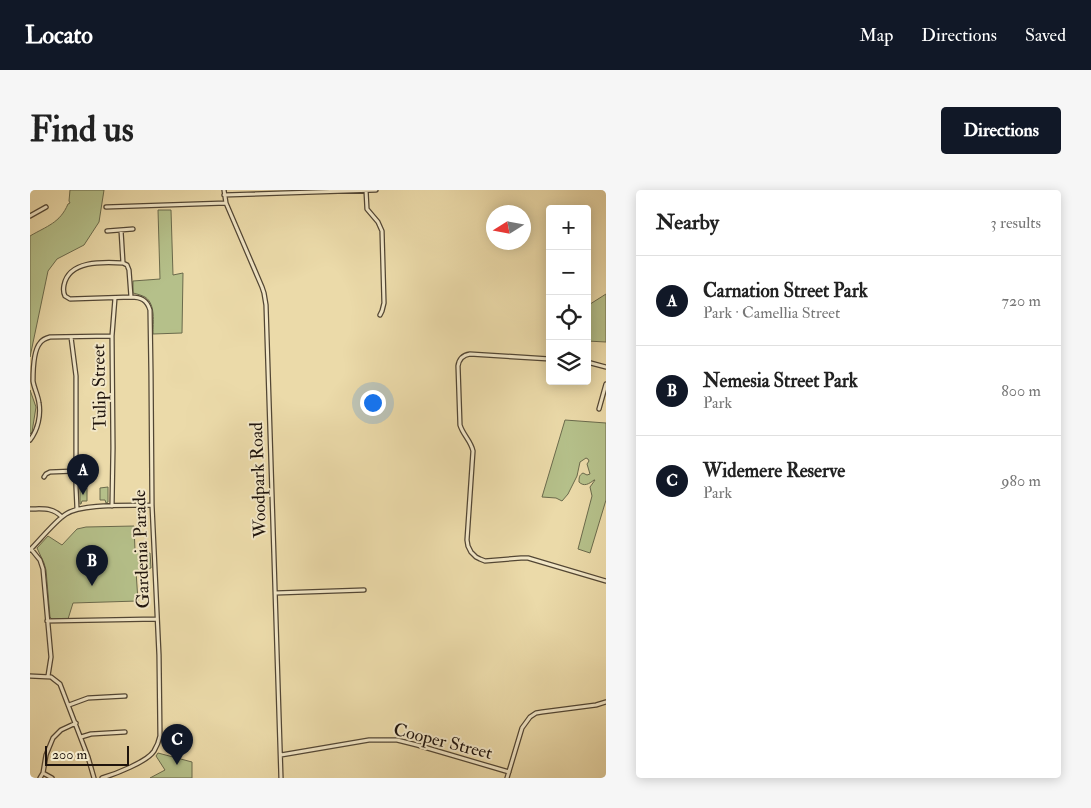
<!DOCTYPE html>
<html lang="en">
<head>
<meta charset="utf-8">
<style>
  body { margin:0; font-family:"IM FELL Double Pica",serif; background:#f6f6f6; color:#222 }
  .controls { position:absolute; right:15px; top:15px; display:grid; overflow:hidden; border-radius:5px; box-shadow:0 2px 12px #0003 }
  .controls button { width:45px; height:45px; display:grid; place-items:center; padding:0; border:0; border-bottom:1px solid #e0e0e0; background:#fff; color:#222; font:25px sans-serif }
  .compass { position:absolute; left:456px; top:15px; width:45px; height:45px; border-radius:50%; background:#fff; box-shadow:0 2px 12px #0003; rotate:259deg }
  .scale { position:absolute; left:15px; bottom:12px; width:84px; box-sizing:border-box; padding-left:5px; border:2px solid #1f140d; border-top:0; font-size:14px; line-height:18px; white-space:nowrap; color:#1f140d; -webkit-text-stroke:4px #f2e7c7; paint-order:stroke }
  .you { position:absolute; left:342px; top:212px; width:18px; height:18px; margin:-12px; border:4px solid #fff; border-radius:50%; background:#1a73e8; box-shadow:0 0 0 8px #1a73e833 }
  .badge { display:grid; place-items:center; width:32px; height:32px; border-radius:50%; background:#111827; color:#fff; font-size:16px; font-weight:700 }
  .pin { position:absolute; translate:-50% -41px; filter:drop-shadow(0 1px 2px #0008) }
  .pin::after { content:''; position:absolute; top:26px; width:18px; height:15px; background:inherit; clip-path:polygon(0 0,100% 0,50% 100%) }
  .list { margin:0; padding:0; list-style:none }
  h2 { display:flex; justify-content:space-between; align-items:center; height:65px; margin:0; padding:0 20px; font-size:21px }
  h2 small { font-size:16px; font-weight:400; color:#767676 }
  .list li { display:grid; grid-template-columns:32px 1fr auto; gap:15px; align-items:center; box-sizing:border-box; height:90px; padding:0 20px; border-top:1px solid #e0e0e0 }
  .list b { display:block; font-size:19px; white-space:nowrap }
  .list p { margin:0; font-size:16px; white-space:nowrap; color:#767676 }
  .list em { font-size:16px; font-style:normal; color:#767676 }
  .icon { flex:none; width:28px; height:28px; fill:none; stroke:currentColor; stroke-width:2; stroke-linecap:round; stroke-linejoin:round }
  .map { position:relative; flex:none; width:576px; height:588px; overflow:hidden; border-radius:5px }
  header { display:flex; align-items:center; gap:30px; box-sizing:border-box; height:70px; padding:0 25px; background:#111827; color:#fff }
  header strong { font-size:24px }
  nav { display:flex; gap:28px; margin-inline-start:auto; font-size:18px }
  .intro { display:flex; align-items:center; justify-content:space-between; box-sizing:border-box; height:120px; padding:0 30px }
  h1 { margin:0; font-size:35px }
  .button { padding:12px 22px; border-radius:5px; background:#111827; color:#fff; font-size:18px; font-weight:700 }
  main { display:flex; gap:30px; padding:0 30px }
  aside { flex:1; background:#fff; border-radius:5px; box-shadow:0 2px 12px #0003 }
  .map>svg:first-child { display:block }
</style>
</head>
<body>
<header>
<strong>Locato</strong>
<nav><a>Map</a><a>Directions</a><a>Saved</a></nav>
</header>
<div class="intro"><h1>Find us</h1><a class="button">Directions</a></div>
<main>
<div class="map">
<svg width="576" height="588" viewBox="0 0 576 588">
  <rect width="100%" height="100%" fill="#ebdaa9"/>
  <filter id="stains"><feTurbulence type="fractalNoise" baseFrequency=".004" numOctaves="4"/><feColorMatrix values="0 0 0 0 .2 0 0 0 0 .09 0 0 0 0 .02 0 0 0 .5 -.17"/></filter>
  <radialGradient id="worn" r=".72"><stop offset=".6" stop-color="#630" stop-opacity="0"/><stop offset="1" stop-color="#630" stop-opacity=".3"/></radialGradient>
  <path fill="#b5c08a" stroke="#6a6a4c" d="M40 0H74L69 32 54 55 27 69 18 81 0 167V46C17 36 30 33 38 14L40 13 39 11Z
    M128 20H141L143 85 153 83 152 143 123 144C123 133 126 114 115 107 111 105 107 104 103 103V91L130 89Z
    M576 104V152L557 151V116Z
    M0 200 6 217 2 242 0 244Z
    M535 230 576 233V310L560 363 548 359 562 306 560 297 565 290H564C559 294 554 297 549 292 549 288 549 285 553 283L557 285 560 284 557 274 559 271 558 269 556 268 550 272 547 286 538 304 532 311 526 308 512 307Z
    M78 297V312L76 313 75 310H70V298Z
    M50 298H57V311H52L51 314H50Z
    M104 336 105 360 120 363 121 378 106 381 108 411 43 413 38 429H22L20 427 16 380 14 373 7 358 18 346 32 355 47 339 56 337Z
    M128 563 162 572V588H120L135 580 126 566Z"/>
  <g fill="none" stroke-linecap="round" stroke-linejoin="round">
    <g stroke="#524634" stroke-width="5.5">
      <path id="minor" d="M194 0 196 13 232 97 234 103 236 115 251 588
        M336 0 337 19 348 32 352 41 354 113 352 121 350 125
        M194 5 346 0
        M76 17 196 13
        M0 26 16 17
        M91 40 93 73
        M77 41 103 39
        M41 147 46 186V297L47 319
        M520 169 440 164C433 165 429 169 428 176L430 235C433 245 441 251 443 261L437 350 438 356 441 362 446 367 450 369 455 371 491 368H498L576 391
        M557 172 576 177
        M569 219 576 194
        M0 250C8 240 11 225 9 213 8 205 4 198 3 191 3 181 4 160 10 153 12 150 16 148 20 147L82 146
        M14 287 16 284 20 282 46 281
        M82 316 83 258 82 146 85 108
        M0 319C13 319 22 317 32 327
        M1 359 10 370 13 379 21 467 18 486
        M0 360C10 350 25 331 36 324 52 313 102 316 122 315
        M246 403 334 400
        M17 431 127 429
        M0 486 21 487 30 494 58 567 64 588
        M39 515 58 508 95 506
        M51 547 61 544 95 542
        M251 565 339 550H367L387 555 479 582
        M13 583 22 588
        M10 588 13 583 16 565 23 548 31 540 46 533
        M72 588C85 584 117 572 124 561 127 556 129 551 130 546L129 465 122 315 121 184 120 120C117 110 111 107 101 107L99 80 97 75 93 73C73 72 39 70 34 95 33 100 33 102 35 106L40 109 101 107
        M477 588 492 538 500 527 506 523 512 522 566 515 576 512"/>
    </g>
    <use href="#minor" stroke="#f2e7c7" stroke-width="3"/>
  </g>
  <g text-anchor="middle" stroke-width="4" stroke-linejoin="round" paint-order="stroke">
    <g font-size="18" fill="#1f140d" stroke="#f2e7c7">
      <text transform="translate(69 197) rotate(-91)" y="6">Tulip Street</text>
      <text transform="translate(228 290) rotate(-92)" y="6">Woodpark Road</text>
      <text transform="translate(111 359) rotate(-92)" y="6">Gardenia Parade</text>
      <text transform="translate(413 551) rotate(14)" y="6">Cooper Street</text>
    </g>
  </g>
  <rect width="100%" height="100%" filter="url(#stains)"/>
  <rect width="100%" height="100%" fill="url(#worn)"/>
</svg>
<div class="controls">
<button>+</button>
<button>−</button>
<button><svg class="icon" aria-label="locate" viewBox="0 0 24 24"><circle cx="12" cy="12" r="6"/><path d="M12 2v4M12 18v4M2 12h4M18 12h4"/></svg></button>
<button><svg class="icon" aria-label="layers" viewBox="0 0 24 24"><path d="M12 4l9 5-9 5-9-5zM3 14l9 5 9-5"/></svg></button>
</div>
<svg class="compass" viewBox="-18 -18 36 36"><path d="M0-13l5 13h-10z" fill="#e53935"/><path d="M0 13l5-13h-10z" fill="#767676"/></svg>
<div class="scale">200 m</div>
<div class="you"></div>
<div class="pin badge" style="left:53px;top:305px">A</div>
<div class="pin badge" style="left:62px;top:396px">B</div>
<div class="pin badge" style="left:147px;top:575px">C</div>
</div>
<aside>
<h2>Nearby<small>3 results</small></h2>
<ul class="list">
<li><span class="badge">A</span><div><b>Carnation Street Park</b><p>Park · Camellia Street</p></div><em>720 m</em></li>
<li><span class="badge">B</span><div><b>Nemesia Street Park</b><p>Park</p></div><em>800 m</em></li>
<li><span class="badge">C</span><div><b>Widemere Reserve</b><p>Park</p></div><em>980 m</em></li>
</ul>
</aside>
</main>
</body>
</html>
